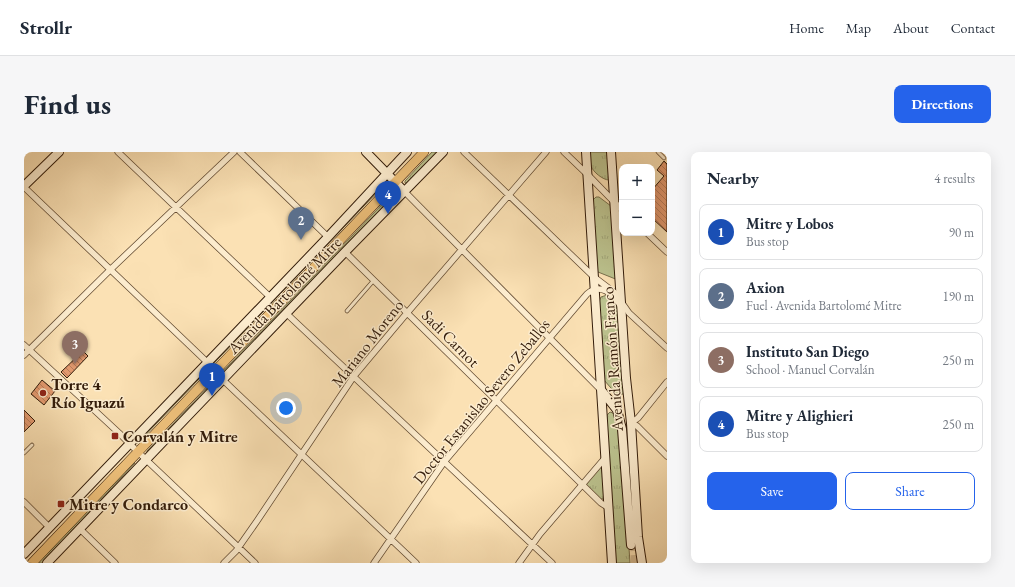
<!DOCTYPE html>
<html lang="en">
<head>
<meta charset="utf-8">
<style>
  body { margin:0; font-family:"EB Garamond",serif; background:#f6f6f7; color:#1f2937 }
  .controls { position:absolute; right:12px; top:12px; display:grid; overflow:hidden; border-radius:8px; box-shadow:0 4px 16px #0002 }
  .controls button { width:36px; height:36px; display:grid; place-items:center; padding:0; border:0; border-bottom:1px solid #e0e1e3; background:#fff; color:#1f2937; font:20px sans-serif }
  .you { position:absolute; left:262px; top:256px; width:14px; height:14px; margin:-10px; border:3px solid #fff; border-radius:50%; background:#1a73e8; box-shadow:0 0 0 6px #1a73e833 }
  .badge { display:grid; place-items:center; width:26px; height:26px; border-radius:50%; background:#2563eb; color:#fff; font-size:13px; font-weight:700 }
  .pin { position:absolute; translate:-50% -33px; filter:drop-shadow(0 1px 2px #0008) }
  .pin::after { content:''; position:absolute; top:21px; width:14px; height:12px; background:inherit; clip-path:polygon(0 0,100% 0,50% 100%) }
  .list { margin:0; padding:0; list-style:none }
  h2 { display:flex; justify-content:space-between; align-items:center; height:52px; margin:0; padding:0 16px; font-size:17px }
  h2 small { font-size:13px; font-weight:400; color:#747a83 }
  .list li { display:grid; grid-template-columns:26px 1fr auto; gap:12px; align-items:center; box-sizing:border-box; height:56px; margin:0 8px 8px; padding:0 8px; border:1px solid #e0e1e3; border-radius:8px }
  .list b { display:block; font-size:15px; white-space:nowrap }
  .list p { margin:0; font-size:13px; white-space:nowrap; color:#747a83 }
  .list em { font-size:13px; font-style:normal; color:#747a83 }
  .actions { display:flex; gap:8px; padding:12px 16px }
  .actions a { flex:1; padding:9px 0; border:1px solid #2563eb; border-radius:8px; text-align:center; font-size:14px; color:#2563eb }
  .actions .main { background:#2563eb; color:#fff }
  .map { position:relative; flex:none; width:643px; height:411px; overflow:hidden; border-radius:8px }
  header { display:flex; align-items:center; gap:24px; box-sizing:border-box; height:56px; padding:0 20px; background:#fff; border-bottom:1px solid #e0e1e3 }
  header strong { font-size:19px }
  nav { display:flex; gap:22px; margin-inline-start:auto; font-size:14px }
  .intro { display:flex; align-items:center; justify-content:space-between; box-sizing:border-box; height:96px; padding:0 24px }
  h1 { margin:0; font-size:28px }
  .button { padding:10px 18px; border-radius:8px; background:#2563eb; color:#fff; font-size:14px; font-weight:700 }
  main { display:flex; gap:24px; padding:0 24px }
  aside { flex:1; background:#fff; border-radius:8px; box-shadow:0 4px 16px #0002 }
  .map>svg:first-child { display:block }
</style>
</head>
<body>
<header>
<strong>Strollr</strong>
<nav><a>Home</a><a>Map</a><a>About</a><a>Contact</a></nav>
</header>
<div class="intro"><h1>Find us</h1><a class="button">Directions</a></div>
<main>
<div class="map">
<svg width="643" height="411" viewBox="0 0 643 411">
  <defs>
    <pattern id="park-tufts" width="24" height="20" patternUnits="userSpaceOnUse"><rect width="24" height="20" fill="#bcc38f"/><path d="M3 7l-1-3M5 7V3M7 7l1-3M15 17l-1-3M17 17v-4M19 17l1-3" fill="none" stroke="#a2a77a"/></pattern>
    <pattern id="building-back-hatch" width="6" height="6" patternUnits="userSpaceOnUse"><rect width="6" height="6" fill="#e2996e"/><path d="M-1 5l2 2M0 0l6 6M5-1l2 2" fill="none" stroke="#b87c59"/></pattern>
  </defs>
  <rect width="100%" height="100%" fill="#fbe1b4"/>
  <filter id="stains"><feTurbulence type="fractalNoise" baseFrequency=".005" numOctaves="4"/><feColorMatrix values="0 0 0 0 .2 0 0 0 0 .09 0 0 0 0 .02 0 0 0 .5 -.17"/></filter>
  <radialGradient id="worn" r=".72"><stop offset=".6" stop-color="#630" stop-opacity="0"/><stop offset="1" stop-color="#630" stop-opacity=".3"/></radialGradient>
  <path fill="url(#park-tufts)" stroke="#78704c" d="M408 0H413L383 31H381V29Z
    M566 0H586L585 28C579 28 569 20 567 14 566 9 566 4 566 0Z
    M359 32 360 33 114 291H113V290Z
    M369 41 371 42 370 44 123 301V299Z
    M572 45H575L587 54 594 128 574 120 572 118 568 49Z
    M583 143 586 144 594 155 601 239 599 242 593 243 580 228 575 150 577 145Z
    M586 260C593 261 594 272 597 278L606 411H591L582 265 584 262Z
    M109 310 111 311 18 411H14Z
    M576 315H578L580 345 579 347H576L562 333V331Z"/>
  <path fill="url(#building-back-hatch)" stroke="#331c0a" d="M640 9 643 12V80L628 66V38L640 24 633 18Z
    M59 199 64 204 43 226 37 220Z
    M18 228 31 239 20 253 7 242Z
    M0 258 11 269 0 280Z"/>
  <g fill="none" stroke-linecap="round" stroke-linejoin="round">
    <path stroke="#d3ba92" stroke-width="8" stroke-dasharray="8 4" stroke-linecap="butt" d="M610 391 611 411"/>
    <g stroke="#654d34" stroke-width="4.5">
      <path id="lane" d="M634 0 640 6
        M323 159 350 128
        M0 301 8 293"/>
    </g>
    <g stroke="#654d34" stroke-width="7">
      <path id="street" d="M94 0 246 145
        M216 0 304 85
        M440 0 570 125 591 141 605 161 643 196
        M540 0 564 23 598 58
        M0 35 184 211
        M380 39 577 238
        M623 81 643 100
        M321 100 577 351 585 356
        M263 162 528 411
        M0 193 95 281 114 300 231 411
        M0 203 87 117 210 0
        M199 228 392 411
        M643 230 614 266 607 271 613 274 643 304
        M0 350 25 375
        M56 377 91 411
        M200 411 212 399 233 369 330 224 383 161 522 0
        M350 411 420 310 563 142C576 130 589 142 596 153
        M495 411 516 382 581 306"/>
    </g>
    <g stroke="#331c0a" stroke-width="10">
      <path id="secondary" d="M342 0 380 39
        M562 0 588 411
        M587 0 602 226 607 271 614 385 618 411
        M0 34 35 0
        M578 239 593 258 598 277 607 393
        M0 402 304 85 383 0
        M23 411 321 100 419 0"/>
    </g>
    <g stroke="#331c0a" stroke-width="10">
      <path id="primary" d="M8 411 400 0"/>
    </g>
    <use href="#lane" stroke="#fcecce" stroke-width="3"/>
    <use href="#street" stroke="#fcecce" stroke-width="5.5"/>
    <use href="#secondary" stroke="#fcecce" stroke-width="8"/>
    <use href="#primary" stroke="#eec07a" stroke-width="9"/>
  </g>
  <g fill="#8f2418" stroke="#fcecce" stroke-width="1.5">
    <circle cx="19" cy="241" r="4"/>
    <rect x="87" y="280" width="8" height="8" rx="2"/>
    <rect x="33" y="348" width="8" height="8" rx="2"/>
  </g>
  <g text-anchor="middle" stroke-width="3" stroke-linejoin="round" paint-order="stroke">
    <g font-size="16" fill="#331c0a" stroke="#fcecce">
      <text transform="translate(260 143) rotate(-46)" y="6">Avenida Bartolomé Mitre</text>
      <text transform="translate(427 186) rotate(45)" y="6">Sadi Carnot</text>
      <text transform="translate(343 191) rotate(-52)" y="6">Mariano Moreno</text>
      <text transform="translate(588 207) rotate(-94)" y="6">Avenida Ramón Franco</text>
      <text transform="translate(457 249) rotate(-51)" y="6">Doctor Estanislao Severo Zeballos</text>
    </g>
    <g font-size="16" font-weight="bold" fill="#331c0a" stroke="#fcecce" text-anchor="start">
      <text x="27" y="238">Torre 4<tspan x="27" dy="18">Río Iguazú</tspan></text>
      <text x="99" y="290">Corvalán y Mitre</text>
      <text x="45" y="358">Mitre y Condarco</text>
    </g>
  </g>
  <rect width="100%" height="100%" filter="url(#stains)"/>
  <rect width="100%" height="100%" fill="url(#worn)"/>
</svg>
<div class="controls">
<button>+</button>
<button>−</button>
</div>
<div class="you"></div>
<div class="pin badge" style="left:188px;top:244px;background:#1a4fb4">1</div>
<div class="pin badge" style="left:277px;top:88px;background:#5c6f8a">2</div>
<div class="pin badge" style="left:51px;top:212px;background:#8d6e63">3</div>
<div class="pin badge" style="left:364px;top:62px;background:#1a4fb4">4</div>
</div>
<aside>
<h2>Nearby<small>4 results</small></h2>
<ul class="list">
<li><span class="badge" style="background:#1a4fb4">1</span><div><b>Mitre y Lobos</b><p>Bus stop</p></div><em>90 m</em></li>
<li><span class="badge" style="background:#5c6f8a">2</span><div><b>Axion</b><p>Fuel · Avenida Bartolomé Mitre</p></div><em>190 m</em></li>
<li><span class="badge" style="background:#8d6e63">3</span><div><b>Instituto San Diego</b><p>School · Manuel Corvalán</p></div><em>250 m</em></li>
<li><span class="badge" style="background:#1a4fb4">4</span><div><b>Mitre y Alighieri</b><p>Bus stop</p></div><em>250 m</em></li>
</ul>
<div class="actions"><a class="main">Save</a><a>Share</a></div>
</aside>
</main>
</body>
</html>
